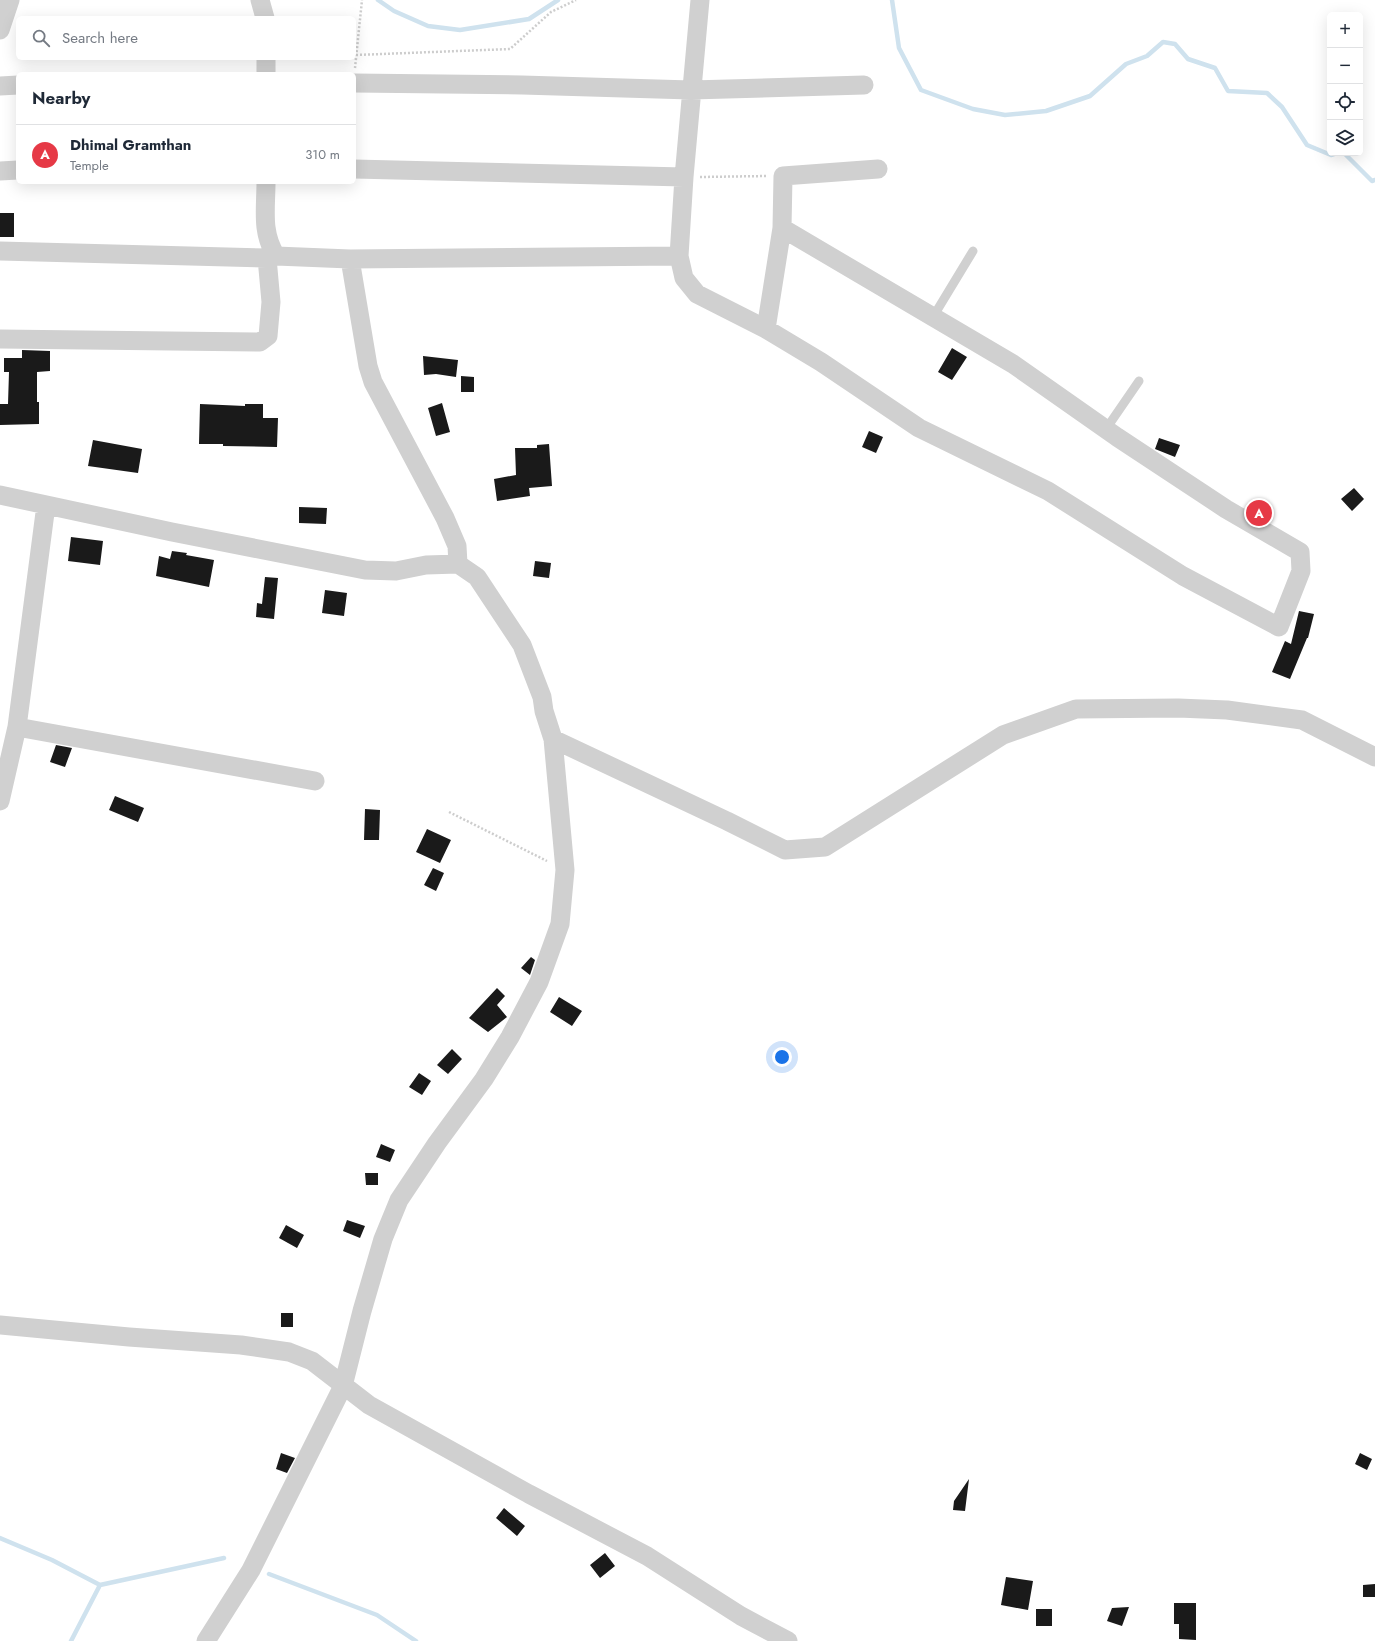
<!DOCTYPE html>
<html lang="en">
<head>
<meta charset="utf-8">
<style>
  body { margin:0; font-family:Jost,sans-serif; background:#f2f2f3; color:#1f2937 }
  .controls { position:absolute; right:12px; top:12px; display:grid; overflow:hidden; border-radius:6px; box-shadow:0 4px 16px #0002 }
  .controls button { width:36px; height:36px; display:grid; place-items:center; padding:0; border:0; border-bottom:1px solid #e0e1e3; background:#fff; color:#1f2937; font:20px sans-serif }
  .you { position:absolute; left:782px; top:1057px; width:14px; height:14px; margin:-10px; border:3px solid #fff; border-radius:50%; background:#1a73e8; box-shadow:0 0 0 6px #1a73e833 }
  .badge { display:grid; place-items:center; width:26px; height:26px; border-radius:50%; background:#e63946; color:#fff; font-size:13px; font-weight:700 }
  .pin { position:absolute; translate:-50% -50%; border:2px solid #fff; box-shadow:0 1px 4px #0006 }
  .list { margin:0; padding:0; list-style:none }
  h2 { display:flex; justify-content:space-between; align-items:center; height:52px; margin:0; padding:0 16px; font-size:17px }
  h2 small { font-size:13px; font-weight:400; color:#747a83 }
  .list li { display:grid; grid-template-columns:26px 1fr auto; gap:12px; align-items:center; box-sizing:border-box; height:60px; padding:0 16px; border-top:1px solid #e0e1e3 }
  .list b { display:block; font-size:15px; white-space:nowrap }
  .list p { margin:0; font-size:13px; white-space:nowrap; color:#747a83 }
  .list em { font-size:13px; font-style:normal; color:#747a83 }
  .icon { flex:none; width:22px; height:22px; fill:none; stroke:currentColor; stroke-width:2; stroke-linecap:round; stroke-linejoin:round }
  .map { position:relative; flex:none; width:1375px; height:1641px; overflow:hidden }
  .search { position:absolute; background:#fff; box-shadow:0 4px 16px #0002; left:16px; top:16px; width:340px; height:44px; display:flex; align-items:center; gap:10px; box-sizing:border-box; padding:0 14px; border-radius:6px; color:#747a83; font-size:15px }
  .panel { position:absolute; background:#fff; box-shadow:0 4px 16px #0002; left:16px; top:72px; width:340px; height:112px; border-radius:6px }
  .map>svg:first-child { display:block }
</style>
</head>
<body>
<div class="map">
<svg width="1375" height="1641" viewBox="0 0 1375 1641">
  <rect width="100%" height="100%" fill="#fff"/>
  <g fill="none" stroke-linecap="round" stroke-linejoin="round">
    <path stroke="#cfe2ee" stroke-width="4.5" d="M378 0 394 11 428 26 460 30 529 19 558 0
      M892 0 899 48 921 90 973 109 1005 115 1046 111 1090 96 1126 64 1147 56 1163 42 1175 44 1188 59 1215 68 1228 91 1267 93 1282 107 1307 145 1331 155 1337 153
      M1344 153 1372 181 1375 180
      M0 1538 52 1560 100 1585
      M269 1574 377 1615 416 1641
      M71 1641 100 1585 224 1558"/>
  </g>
  <path fill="#1a1a1a" d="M0 213H14V237H0Z
    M952 348 967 357 952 380 938 372Z
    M22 350 50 351V371L37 372V402H39V424L0 425V404H8L9 372H4V358H22Z
    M423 356 458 360 456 377 436 374 424 375Z
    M461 376 474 377V392H461Z
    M442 403 450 432 436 436 428 408Z
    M200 404 245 406V404H263V418H278L277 447 223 446V444H199Z
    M869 431 883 437 876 453 862 447Z
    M1159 438 1180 445 1175 457 1155 449Z
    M93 440 142 449 138 473 88 466Z
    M549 444 552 486 529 488 530 496 497 501 494 479 516 475 515 448H537V445Z
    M1354 488 1364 499 1352 511 1341 499Z
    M299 507 327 508 326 524 299 523Z
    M71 537 103 541 100 565 68 561Z
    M172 551 187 553 186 555 214 560 209 587 156 576 159 556 170 559Z
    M535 561 551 563 549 578 533 576Z
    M265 577 278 578 274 619 256 617 257 603 262 604Z
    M325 590 347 593 344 616 322 613Z
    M1299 611 1314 614 1308 638H1307L1290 679 1272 672 1285 641 1291 644Z
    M56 745 72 748 65 767 50 762Z
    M115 796 144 808 138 822 109 810Z
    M365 809 380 810 379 840H364Z
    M427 829 451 840 440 863 416 852Z
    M433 868 444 873 436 891 424 885Z
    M531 957 535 960 530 975 521 968Z
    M497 988 505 996 497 1005 507 1017 488 1032 469 1018Z
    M559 997 582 1011 572 1026 550 1012Z
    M452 1049 462 1059 448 1074 437 1065Z
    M419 1073 431 1081 422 1095 409 1087Z
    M381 1144 395 1150 390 1162 376 1157Z
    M365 1173H378V1185H366Z
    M347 1220 365 1226 360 1238 343 1231Z
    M286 1225 304 1235 297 1248 279 1238Z
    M281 1313H293V1327H281Z
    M281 1453 295 1458 287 1473 276 1469Z
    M1360 1453 1372 1459 1367 1470 1355 1464Z
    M969 1479 965 1511 953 1510 954 1501Z
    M504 1508 525 1526 517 1536 496 1518Z
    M605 1553 615 1566 600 1578 590 1565Z
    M1006 1577 1033 1581 1028 1610 1001 1605Z
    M1375 1584V1597H1363V1585Z
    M1174 1603H1196V1640L1179 1639V1624H1174Z
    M1129 1607 1122 1626 1107 1621 1112 1608Z
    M1036 1609H1052V1626H1036Z"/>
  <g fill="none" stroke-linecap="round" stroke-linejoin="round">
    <path stroke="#cdcdcd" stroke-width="2.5" stroke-dasharray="2 2" stroke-linecap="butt" d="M356 55 510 49 551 12 576 0
      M355 68 362 0
      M700 177 767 176
      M449 812 547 861"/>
    <path stroke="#d0d0d0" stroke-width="9" d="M933 317 973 251
      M1106 429 1139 381"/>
    <path stroke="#d0d0d0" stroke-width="19" d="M260 0 265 18
      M700 0 684 177 679 256 684 278 697 294 766 329 821 362 919 428 1048 491 1183 576 1279 627 1301 571 1300 552 1226 509 1117 437 1013 364 782 228 783 176 878 169
      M0 30 10 0
      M266 74V58
      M354 83 522 85 691 90 864 85
      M0 86 18 85
      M354 169 684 177
      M0 171 18 170
      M266 182C266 209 261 232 276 256L350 259 679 256
      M0 251 267 258 276 256
      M350 259 368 366 373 382 445 518 457 546 458 564
      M766 329 782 228
      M0 339 260 342 268 336 271 302 267 258
      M0 495 172 532 365 570 396 571 426 565 458 564 477 577 522 645 542 697 544 711 553 739 565 870 560 924 539 982 510 1037 484 1079 437 1143 399 1200 383 1239 362 1311 343 1386 251 1570 206 1641
      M17 727 315 781
      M553 739 727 821 785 850 825 847 1003 735 1076 709 1178 708 1227 710 1302 720 1375 757
      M0 801 17 727 46 505
      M0 1325 129 1337 241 1345 289 1352 312 1361 369 1405 529 1494 647 1556 741 1616 788 1641"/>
  </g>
</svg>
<div class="controls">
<button>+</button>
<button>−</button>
<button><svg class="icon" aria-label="locate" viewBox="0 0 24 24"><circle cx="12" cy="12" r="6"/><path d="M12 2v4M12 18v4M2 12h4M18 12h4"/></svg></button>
<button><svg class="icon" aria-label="layers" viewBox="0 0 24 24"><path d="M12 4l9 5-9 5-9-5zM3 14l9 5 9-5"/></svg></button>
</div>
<div class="you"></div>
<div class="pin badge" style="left:1259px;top:513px">A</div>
<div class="search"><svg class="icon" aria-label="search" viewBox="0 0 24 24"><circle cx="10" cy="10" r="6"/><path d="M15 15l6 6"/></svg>Search here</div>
<section class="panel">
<h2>Nearby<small></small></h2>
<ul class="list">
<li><span class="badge">A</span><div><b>Dhimal Gramthan</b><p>Temple</p></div><em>310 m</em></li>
</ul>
</section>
</div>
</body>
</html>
